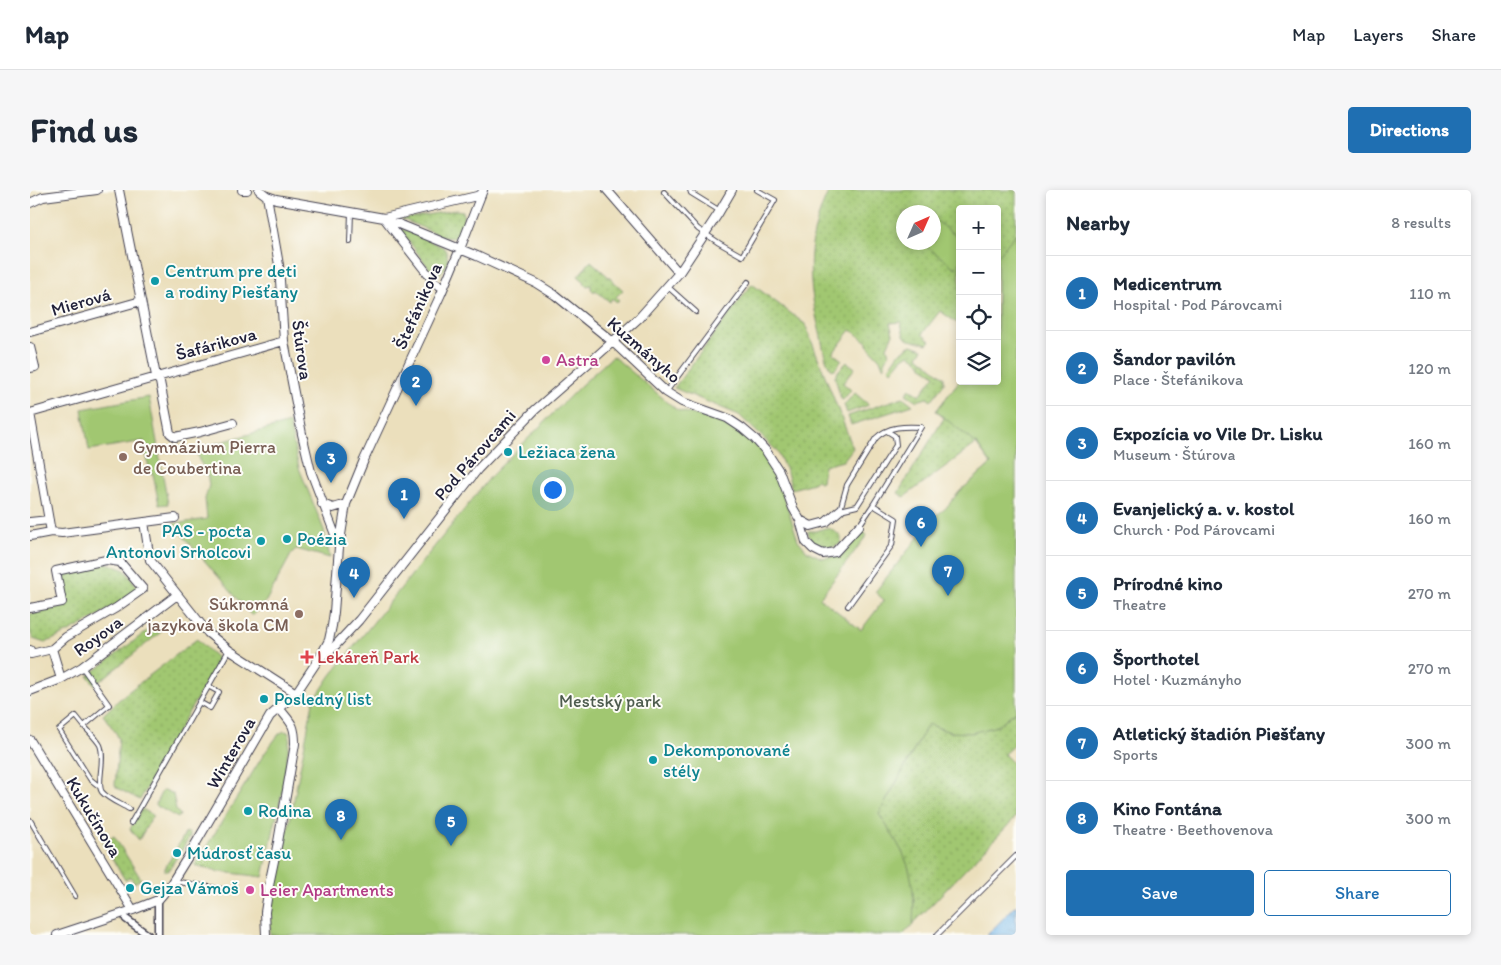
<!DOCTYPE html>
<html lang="en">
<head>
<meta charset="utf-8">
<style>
  body { margin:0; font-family:Itim,sans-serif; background:#f6f6f7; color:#1f2937 }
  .controls { position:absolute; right:15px; top:15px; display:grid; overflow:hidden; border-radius:5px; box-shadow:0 2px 8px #0003 }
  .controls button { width:45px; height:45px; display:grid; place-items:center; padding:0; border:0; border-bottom:1px solid #e0e1e3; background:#fff; color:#1f2937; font:25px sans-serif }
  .compass { position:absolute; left:866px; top:15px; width:45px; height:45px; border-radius:50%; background:#fff; box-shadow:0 2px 8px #0003; rotate:45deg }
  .you { position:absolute; left:522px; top:299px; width:18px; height:18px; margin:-12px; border:4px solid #fff; border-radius:50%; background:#1a73e8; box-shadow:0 0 0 8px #1a73e833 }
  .badge { display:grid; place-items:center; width:32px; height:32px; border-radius:50%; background:#1f6fb2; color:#fff; font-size:16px; font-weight:700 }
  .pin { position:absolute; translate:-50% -41px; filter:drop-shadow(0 1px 2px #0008) }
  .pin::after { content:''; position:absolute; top:26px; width:18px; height:15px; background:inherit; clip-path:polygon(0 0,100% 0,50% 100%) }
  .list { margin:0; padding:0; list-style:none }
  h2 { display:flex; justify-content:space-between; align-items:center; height:65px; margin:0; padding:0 20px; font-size:21px }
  h2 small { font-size:16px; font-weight:400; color:#747a83 }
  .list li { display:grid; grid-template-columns:32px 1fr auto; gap:15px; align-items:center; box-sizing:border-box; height:75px; padding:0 20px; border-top:1px solid #e0e1e3 }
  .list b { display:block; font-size:19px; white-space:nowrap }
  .list p { margin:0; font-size:16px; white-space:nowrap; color:#747a83 }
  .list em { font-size:16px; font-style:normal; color:#747a83 }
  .actions { display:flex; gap:10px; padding:15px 20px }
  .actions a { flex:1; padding:11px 0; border:1px solid #1f6fb2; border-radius:5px; text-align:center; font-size:18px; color:#1f6fb2 }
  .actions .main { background:#1f6fb2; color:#fff }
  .icon { flex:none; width:28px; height:28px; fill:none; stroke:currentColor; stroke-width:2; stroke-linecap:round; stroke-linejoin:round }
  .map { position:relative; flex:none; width:986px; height:745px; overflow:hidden; border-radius:5px }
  header { display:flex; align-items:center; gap:30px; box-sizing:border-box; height:70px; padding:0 25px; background:#fff; border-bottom:1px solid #e0e1e3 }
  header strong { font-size:24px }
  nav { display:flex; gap:28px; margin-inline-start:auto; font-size:18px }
  .intro { display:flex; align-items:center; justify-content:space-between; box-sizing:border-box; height:120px; padding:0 30px }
  h1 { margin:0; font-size:35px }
  .button { padding:12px 22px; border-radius:5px; background:#1f6fb2; color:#fff; font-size:18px; font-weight:700 }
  main { display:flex; gap:30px; padding:0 30px }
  aside { flex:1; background:#fff; border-radius:5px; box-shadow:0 2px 8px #0003 }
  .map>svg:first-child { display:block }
</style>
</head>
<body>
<header>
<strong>Map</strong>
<nav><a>Map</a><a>Layers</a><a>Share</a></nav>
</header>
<div class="intro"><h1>Find us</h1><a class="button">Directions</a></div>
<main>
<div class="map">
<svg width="986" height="745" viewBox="0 0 986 745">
  <defs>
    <pattern id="grass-dots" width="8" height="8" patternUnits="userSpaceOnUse" patternTransform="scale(1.25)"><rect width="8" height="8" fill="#a1c771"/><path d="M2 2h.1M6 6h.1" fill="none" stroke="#8aab63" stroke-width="1.8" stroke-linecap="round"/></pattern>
    <pattern id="water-ripples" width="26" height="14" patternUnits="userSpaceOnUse" patternTransform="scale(1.25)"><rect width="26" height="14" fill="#73b6e8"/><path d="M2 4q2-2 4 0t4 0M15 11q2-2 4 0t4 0" fill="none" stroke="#5e94bd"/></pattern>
  </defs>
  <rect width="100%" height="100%" fill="#fdfcf7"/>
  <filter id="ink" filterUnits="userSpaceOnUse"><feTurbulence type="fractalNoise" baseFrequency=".02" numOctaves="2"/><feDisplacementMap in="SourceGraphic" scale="10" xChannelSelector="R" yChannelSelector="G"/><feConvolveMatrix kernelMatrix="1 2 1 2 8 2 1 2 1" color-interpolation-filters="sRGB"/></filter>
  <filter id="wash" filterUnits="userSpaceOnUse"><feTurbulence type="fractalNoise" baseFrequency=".0096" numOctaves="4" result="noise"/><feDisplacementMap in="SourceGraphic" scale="20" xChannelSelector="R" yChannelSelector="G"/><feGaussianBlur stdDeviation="1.12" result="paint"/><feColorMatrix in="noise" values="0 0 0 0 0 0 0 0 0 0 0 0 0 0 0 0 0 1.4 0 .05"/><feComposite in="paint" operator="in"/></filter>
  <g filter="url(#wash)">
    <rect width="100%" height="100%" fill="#ebdfbc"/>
    <path fill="url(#grass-dots)" stroke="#627456" fill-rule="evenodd" d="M799 0H986V273L929 302 961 274 946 254 874 307 868 303 914 228 906 221 930 190 967 191V142L969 140 967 139V19H930V135L910 121 892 144 900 151 897 154C878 147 875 157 871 132L860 133 863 144 857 157 859 165 855 170V176L853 177 850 169 837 155 838 153 821 140 803 163 812 170 805 179 802 180C795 173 793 157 791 147 777 92 774 53 799 0ZM874 22H904V52H874Z
      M426 20 433 21C434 32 433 40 423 48L414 47 372 29Z
      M368 37 413 57C421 66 418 77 409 84L402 82Z
      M561 71 593 100 586 107 589 110 587 112 583 109H581L580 112 565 100 564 102 561 99V95L557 96 554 93 555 92 548 86Z
      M722 94 775 134 823 258 813 271 794 276 792 291 790 292 787 290 783 293 762 299 757 283 747 261 709 225 644 198Z
      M882 155 893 159 888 166 914 187V194L901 211 897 208 887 211 876 204 880 199 890 205 905 185 891 176 892 174 879 164 872 169 862 181 859 178 870 162 874 161 877 157Z
      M817 172 825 178 813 193 821 200 813 210 811 209 805 187 809 180Z
      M825 203 839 215 817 223 814 215Z
      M873 207 883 215 821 235 818 226Z
      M795 338C802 338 806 342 811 347V353C796 363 782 358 778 341H786Z
      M77 373 95 380 109 399C80 420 48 439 15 453L3 449 0 442V424L34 416 37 407 34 386 39 381Z
      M121 438H128L131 442 65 495 58 486Z
      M167 449 190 471 157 525 110 610 87 598 85 595 89 549 86 543 73 525 94 505Z
      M986 521V553L974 564 986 576V627L883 734 884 709 849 624 898 534 920 542 967 536Z
      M112 619 123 625 109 650 100 639Z
      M156 642 160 644V647L138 681H135V678Z
      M84 646 111 689 104 693 101 687 95 690 73 653Z"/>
    <path fill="#a1c771" stroke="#627456" d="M904 29 930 49V71L925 78 892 53 904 52Z
      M986 43V521L967 536 941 543 920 542 898 534 849 624C860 641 875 662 880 683 884 700 884 717 883 734L873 745H240L241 722 245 685 259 635 283 512 301 485 462 285 549 197 583 166 647 220 707 236 737 264 754 307 768 350 777 361 792 368 807 366 813 363 831 340 837 345 790 408 831 440 854 410 845 402 905 326 915 319 929 302 961 274 947 254 906 221 930 190 967 191V142L969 140 967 139V67Z
      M119 207 138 314 129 315 123 284H120L114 251 59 260 52 219Z
      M259 233 269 278 294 340 300 368 266 359 262 363 236 411 222 426 143 334 177 329 175 309 179 295 177 283 169 270 166 259Z
      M254 541 258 542 260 547 252 602 233 687 184 681 165 675 234 564 249 544Z
      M135 600 143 604 146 620 150 625 148 628 125 615 132 601Z"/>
    <path fill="url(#water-ripples)" stroke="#4a6c92" d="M986 715V745H957L960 742Z"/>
  </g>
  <g filter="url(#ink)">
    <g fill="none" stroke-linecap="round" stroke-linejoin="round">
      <g stroke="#403e4e" stroke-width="6">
        <path id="service" d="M660 0 661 3 690 21
          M634 2 668 39 689 53 712 66 745 10 727 0
          M320 52 321 22
          M637 96 666 122
          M636 202 718 92
          M829 336 843 315 891 237C875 236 858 236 846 248L817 295 810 320 827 316 866 255 865 246 857 241
          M818 416 862 355 866 329 843 315
          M52 477 79 515 54 536C59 542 66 548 70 555 76 569 66 594 72 602 79 610 91 614 99 619
          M169 512 180 518 189 502 178 496
          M54 536 46 526 29 540 60 589 70 597
          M0 630 45 706
          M101 633 199 460
          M143 691 197 700
          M907 745 986 666"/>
      </g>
      <g stroke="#403e4e" stroke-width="9">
        <path id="pedestrian" d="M96 729 118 745
          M128 745V710"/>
      </g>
      <g stroke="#403e4e" stroke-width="10">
        <path id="minor" d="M89 0 126 186 130 192 140 243 145 247 170 242 203 233
          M212 0H217
          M229 0 237 6 246 9 354 28 447 66 506 93 525 105 583 152 636 202 652 212 697 228 712 238 725 249 736 261 749 281 763 318 770 330 776 352 783 359 793 364 805 362 829 336
          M577 0 649 83
          M237 6 249 75 254 151 272 244 281 282 309 355
          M0 13 13 7 67 0
          M413 98 404 92 354 28 451 5
          M0 142 111 111
          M0 157 5 177 0 178
          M0 223 254 151
          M0 223 21 342
          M292 314 303 318 316 314
          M770 330 781 336 796 332 810 320
          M0 332 19 330
          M114 332 120 370 178 443 199 460 266 503
          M0 346 21 342 32 343 145 328
          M0 418 32 412 26 381 76 370 90 372 113 399 86 418 36 447 22 459 1 464 0 460
          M22 459 31 489
          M292 466 303 458 329 430 448 279 505 220 569 164 609 128 649 83 688 24 702 0
          M0 501 31 489 52 477 147 405
          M0 550 103 720
          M27 745 103 720 128 710 139 697 159 665 240 526 266 503 290 467 299 450 302 436 304 422 309 357 316 314 334 270 411 104 430 59 453 0
          M236 745 235 722 240 690 248 652 265 554C265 534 261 533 249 518"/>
      </g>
      <use href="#service" stroke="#fff" stroke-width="4"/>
      <use href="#pedestrian" stroke="#fff" stroke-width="6"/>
      <use href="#minor" stroke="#fff" stroke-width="8"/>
    </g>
  </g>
  <g fill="#0f9aa8" stroke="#fdfcf7" stroke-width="2">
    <circle cx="125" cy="91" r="5"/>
    <circle cx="478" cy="262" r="5"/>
    <circle cx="257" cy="349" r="5"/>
    <circle cx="231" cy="351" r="5"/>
    <circle cx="234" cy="509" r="5"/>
    <circle cx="623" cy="570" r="5"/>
    <circle cx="218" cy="621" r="5"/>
    <circle cx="147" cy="663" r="5"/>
    <circle cx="100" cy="698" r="5"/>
  </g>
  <g fill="#d1479c" stroke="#fdfcf7" stroke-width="2">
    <circle cx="516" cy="170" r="5"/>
    <circle cx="220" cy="700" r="5"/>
  </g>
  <g fill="#8d6e63" stroke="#fdfcf7" stroke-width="2">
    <circle cx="93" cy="267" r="5"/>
    <circle cx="269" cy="424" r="5"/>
  </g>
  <path fill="#e0444e" stroke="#fdfcf7" stroke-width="2" d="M274.5 459.5h5v5h5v5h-5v5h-5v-5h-5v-5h5z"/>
  <g text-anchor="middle" stroke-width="4" stroke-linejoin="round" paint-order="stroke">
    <g font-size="18" fill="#0d838f" stroke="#fdfcf7" text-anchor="start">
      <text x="135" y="87">Centrum pre deti<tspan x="135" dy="21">a rodiny Piešťany</tspan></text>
      <text x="488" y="268">Ležiaca žena</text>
      <text x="221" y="347" text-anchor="end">PAS - pocta<tspan x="221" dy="21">Antonovi Srholcovi</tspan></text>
      <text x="267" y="355">Poézia</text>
      <text x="244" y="515">Posledný list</text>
      <text x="633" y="566">Dekomponované<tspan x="633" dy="21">stély</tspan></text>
      <text x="228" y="627">Rodina</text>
      <text x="157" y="669">Múdrosť času</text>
      <text x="110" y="704">Gejza Vámoš</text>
    </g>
    <g font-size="18" fill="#22223b" stroke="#fdfcf7">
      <text transform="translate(51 112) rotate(-16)" y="6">Mierová</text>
      <text transform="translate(388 116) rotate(-66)" y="6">Štefánikova</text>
      <text transform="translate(186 154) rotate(-15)" y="6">Šafárikova</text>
      <text transform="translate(272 160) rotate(82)" y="6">Štúrova</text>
      <text transform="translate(614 160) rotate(41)" y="6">Kuzmányho</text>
      <text transform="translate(445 265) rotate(-49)" y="6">Pod Párovcami</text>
      <text transform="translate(68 446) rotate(-36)" y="6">Royova</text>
      <text transform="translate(201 563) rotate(-60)" y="6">Winterova</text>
      <text transform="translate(64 627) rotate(59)" y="6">Kukučínova</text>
    </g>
    <g font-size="18" fill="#b23c85" stroke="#fdfcf7" text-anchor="start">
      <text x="526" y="176">Astra</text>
      <text x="230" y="706">Leier Apartments</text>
    </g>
    <g font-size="18" fill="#785e54" stroke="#fdfcf7" text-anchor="start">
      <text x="103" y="263">Gymnázium Pierra<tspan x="103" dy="21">de Coubertina</tspan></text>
      <text x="259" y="420" text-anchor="end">Súkromná<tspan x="259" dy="21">jazyková škola CM</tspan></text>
    </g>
    <g font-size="18" fill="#be3a42" stroke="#fdfcf7" text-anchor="start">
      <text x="287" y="473">Lekáreň Park</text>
    </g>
    <g font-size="18" fill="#4e5c4e" stroke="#fdfcf7">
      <text x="580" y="517">Mestský park</text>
    </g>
  </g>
</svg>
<div class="controls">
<button>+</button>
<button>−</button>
<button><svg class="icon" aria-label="locate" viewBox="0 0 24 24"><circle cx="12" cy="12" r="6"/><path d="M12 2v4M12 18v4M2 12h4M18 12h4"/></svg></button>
<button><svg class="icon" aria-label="layers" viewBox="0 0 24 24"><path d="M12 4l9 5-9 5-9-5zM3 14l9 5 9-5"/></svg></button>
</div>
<svg class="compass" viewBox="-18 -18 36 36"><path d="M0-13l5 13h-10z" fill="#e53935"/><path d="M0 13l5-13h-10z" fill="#747a83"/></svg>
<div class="you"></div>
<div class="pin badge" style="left:374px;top:329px">1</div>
<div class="pin badge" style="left:386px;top:216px">2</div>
<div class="pin badge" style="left:301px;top:293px">3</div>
<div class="pin badge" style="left:324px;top:408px">4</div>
<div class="pin badge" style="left:421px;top:656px">5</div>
<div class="pin badge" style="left:891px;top:357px">6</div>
<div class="pin badge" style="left:918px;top:406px">7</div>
<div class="pin badge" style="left:311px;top:650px">8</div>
</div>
<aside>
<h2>Nearby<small>8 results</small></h2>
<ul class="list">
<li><span class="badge">1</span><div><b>Medicentrum</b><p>Hospital · Pod Párovcami</p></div><em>110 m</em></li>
<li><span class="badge">2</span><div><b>Šandor pavilón</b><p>Place · Štefánikova</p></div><em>120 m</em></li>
<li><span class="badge">3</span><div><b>Expozícia vo Vile Dr. Lisku</b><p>Museum · Štúrova</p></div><em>160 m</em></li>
<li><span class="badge">4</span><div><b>Evanjelický a. v. kostol</b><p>Church · Pod Párovcami</p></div><em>160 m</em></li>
<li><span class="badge">5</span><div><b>Prírodné kino</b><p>Theatre</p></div><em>270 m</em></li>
<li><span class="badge">6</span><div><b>Športhotel</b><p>Hotel · Kuzmányho</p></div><em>270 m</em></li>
<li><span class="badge">7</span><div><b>Atletický štadión Piešťany</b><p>Sports</p></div><em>300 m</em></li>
<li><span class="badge">8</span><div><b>Kino Fontána</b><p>Theatre · Beethovenova</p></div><em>300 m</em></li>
</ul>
<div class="actions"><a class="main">Save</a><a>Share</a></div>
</aside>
</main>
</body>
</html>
